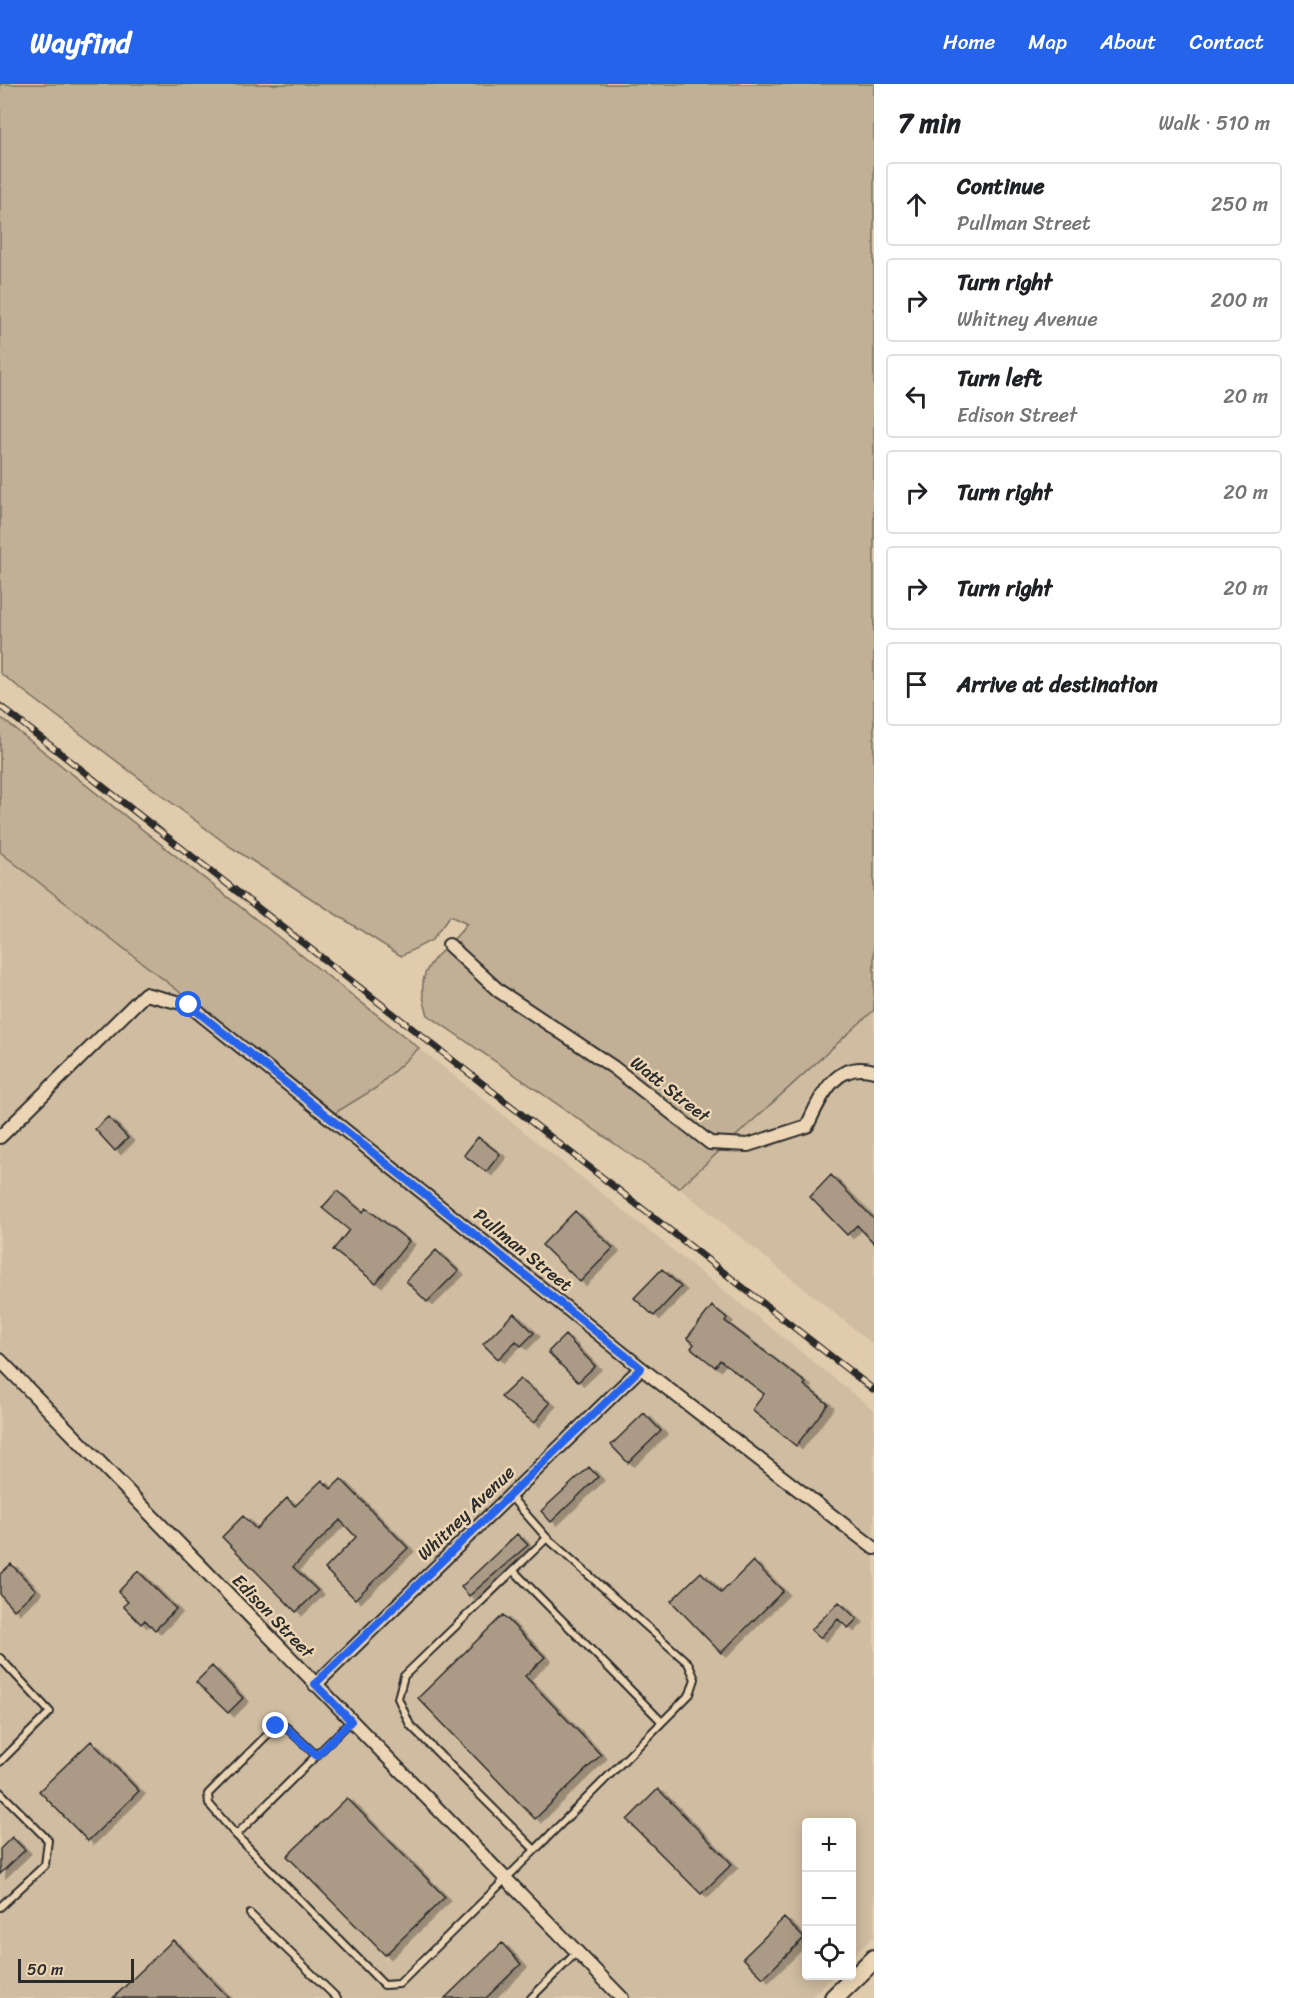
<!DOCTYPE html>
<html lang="en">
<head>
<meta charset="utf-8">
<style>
  body { margin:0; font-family:Sriracha,sans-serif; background:#f6f6f6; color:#202124 }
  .controls { position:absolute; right:18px; bottom:18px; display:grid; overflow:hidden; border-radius:6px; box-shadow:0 3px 15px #0003 }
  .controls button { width:54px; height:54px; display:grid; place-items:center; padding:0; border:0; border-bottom:2px solid #e0e0e0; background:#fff; color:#202124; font:30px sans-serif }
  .scale { position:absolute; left:18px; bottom:15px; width:116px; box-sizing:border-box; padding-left:6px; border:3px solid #2b2b2b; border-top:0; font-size:16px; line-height:21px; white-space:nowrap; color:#2b2b2b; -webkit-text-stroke:4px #ebd5b4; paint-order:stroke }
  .stop { position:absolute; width:18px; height:18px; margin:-14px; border:4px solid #2563eb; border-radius:50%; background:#fff }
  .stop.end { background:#2563eb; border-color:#fff; box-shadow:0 2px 6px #0008 }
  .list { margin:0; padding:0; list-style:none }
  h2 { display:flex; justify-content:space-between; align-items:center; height:78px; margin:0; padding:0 24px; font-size:26px }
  h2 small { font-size:20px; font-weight:400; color:#757577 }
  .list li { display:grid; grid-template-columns:39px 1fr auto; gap:18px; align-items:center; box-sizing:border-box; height:84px; margin:0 12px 12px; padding:0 12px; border:2px solid #e0e0e0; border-radius:6px }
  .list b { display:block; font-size:22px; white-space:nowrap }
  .list p { margin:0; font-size:20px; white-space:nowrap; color:#757577 }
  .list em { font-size:20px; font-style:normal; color:#757577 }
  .icon { flex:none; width:33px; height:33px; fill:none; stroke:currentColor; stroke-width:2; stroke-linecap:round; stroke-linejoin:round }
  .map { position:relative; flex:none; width:874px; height:1914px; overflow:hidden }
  header { display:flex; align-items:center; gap:36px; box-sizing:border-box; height:84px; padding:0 30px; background:#2563eb; color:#fff }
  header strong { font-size:28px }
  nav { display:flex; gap:33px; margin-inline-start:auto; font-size:21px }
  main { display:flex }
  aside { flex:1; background:#fff }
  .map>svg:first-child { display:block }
</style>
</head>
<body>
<header>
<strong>Wayfind</strong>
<nav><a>Home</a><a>Map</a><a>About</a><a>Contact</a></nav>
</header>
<main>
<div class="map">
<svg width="874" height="1914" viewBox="0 0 874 1914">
  <defs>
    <filter id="shadow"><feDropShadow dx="6" dy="3.5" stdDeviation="0" flood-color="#0004"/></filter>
  </defs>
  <rect width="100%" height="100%" fill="#e0cbac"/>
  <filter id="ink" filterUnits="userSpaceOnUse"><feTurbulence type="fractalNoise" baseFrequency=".0167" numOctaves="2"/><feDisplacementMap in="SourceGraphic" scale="12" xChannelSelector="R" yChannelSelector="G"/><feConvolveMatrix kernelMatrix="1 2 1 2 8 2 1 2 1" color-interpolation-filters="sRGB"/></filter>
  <g filter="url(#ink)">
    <path fill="#d0bda1" d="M0 768 155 887 376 1004 419 964 874 1326V1852L852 1873V1738H806V1892H833L810 1914H0Z
      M874 926V1261L679 1104Z"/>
    <path fill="#c1b096" stroke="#766e60" stroke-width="1.5" d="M0 0H874V926L679 1104 428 931C410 880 440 875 467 840L450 832 432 856 401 872 229 762 0 589Z
      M0 633 419 964 376 1004 335 1029 0 768Z"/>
    <path fill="#ab9b86" stroke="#2b2b2b" stroke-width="1.5" filter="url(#shadow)" d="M108 1033 128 1054 115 1067 95 1045Z
      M478 1053 500 1070 486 1088 464 1071Z
      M831 1091 874 1135V1159L857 1141 847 1151 810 1113Z
      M337 1107 363 1128 366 1124 409 1157 376 1199 333 1166 349 1146 322 1124Z
      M575 1127 613 1164 580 1198 542 1161Z
      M436 1166 458 1187 427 1218 406 1197Z
      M662 1185 681 1203 654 1232 634 1214Z
      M712 1222 727 1234 725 1237 806 1299 804 1301 828 1320 796 1362 752 1326 764 1310 720 1276 715 1283 691 1264 694 1260 687 1254Z
      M514 1229 534 1249 521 1262 516 1257 498 1275 483 1260Z
      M565 1251 595 1282 578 1298 548 1268Z
      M520 1295 550 1319 534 1339 501 1313Z
      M644 1329 661 1347 628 1379 611 1361Z
      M589 1383 598 1393 551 1438 541 1427Z
      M341 1395 408 1464 355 1515 325 1485 356 1453 340 1436 293 1483 318 1507 296 1528 222 1453 243 1432 256 1445 287 1414 295 1422 322 1396 331 1405Z
      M517 1450 528 1461 469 1512 461 1503Z
      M753 1477 783 1507 721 1569 671 1517 701 1488 721 1509Z
      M11 1480 36 1506 14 1526 0 1510V1490Z
      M138 1487 176 1525 155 1546 145 1536 141 1540 123 1522 128 1518 118 1508Z
      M839 1518 857 1535 848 1544 838 1535 820 1554 811 1546Z
      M503 1531 545 1573 525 1592 601 1671 535 1735 418 1614Z
      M212 1582 243 1614 228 1629 196 1598Z
      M91 1657 139 1707 88 1757 39 1707Z
      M658 1705 732 1780 701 1810 627 1736Z
      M347 1714 445 1813 385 1871 287 1772Z
      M12 1753 25 1766 0 1790V1765Z
      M784 1834 804 1854 763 1894 743 1874Z
      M173 1856 229 1914H113Z
      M502 1859 521 1880 486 1914H445Z"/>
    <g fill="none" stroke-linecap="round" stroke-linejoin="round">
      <g stroke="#2b2b2b" stroke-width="10">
        <path id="service" d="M514 1487 662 1638
          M0 1574 50 1628 0 1678
          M351 1637 236 1751 384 1901 399 1900 535 1766 410 1641 398 1614 404 1592 547 1454 510 1412
          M0 1708 48 1756 45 1781 0 1823
          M236 1751 209 1720 208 1710 276 1642 286 1643 317 1672
          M535 1766 690 1610 695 1595 688 1579 547 1454
          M250 1830 337 1914
          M531 1914 577 1868"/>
      </g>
      <g stroke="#2b2b2b" stroke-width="16">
        <path id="minor" d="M449 861 499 907 613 983 710 1059 748 1061 807 1042C821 1013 835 976 874 987
          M0 1053 145 910 189 921 641 1284 874 1464
          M0 1276 622 1914
          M315 1601 641 1284"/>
      </g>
      <g stroke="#2b2b2b" stroke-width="22">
        <path id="secondary" d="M834 1914 874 1875"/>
      </g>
      <use href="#service" stroke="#ebd5b4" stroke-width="6"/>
      <use href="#minor" stroke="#ebd5b4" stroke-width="12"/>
      <use href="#secondary" stroke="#ebd5b4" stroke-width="18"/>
      <g stroke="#2b2b2b" stroke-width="7">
        <path id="rail" d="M0 622 874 1306"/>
      </g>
      <use href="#rail" stroke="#ebd5b4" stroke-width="4.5" stroke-dasharray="14" stroke-linecap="butt"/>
    </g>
  </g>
  <g fill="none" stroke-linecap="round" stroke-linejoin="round" filter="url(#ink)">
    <path stroke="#2563eb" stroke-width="8" d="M189 921 641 1284 315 1600 351 1637 317 1672 285 1643 276 1642"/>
  </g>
  <g text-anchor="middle" stroke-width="5" stroke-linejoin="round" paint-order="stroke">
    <g font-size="18" fill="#2b2b2b" stroke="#ebd5b4">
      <text transform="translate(670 1005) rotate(38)" y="6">Watt Street</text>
      <text transform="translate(523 1166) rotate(39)" y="6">Pullman Street</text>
      <text transform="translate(466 1429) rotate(-44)" y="6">Whitney Avenue</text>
      <text transform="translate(273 1532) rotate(46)" y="6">Edison Street</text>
    </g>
  </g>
</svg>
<div class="controls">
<button>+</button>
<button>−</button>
<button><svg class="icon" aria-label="locate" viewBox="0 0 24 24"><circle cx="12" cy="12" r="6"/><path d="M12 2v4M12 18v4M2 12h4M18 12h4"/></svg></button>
</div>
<div class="scale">50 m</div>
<div class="stop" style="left:189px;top:921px"></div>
<div class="stop end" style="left:276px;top:1642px"></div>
</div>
<aside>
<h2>7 min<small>Walk · 510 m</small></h2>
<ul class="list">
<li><svg class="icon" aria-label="ahead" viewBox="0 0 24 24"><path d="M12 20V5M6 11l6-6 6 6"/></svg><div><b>Continue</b><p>Pullman Street</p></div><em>250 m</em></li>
<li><svg class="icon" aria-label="right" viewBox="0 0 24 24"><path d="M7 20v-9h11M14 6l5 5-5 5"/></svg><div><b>Turn right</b><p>Whitney Avenue</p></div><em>200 m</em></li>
<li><svg class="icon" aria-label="left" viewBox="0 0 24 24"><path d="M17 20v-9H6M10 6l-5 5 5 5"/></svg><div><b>Turn left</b><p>Edison Street</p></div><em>20 m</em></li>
<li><svg class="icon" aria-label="right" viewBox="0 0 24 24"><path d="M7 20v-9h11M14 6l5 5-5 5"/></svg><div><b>Turn right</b></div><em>20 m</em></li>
<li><svg class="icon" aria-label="right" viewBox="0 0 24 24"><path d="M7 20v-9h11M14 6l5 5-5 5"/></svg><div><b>Turn right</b></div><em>20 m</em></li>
<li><svg class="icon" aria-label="arrive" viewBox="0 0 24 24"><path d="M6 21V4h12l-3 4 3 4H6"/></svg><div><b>Arrive at destination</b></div></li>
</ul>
</aside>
</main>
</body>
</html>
